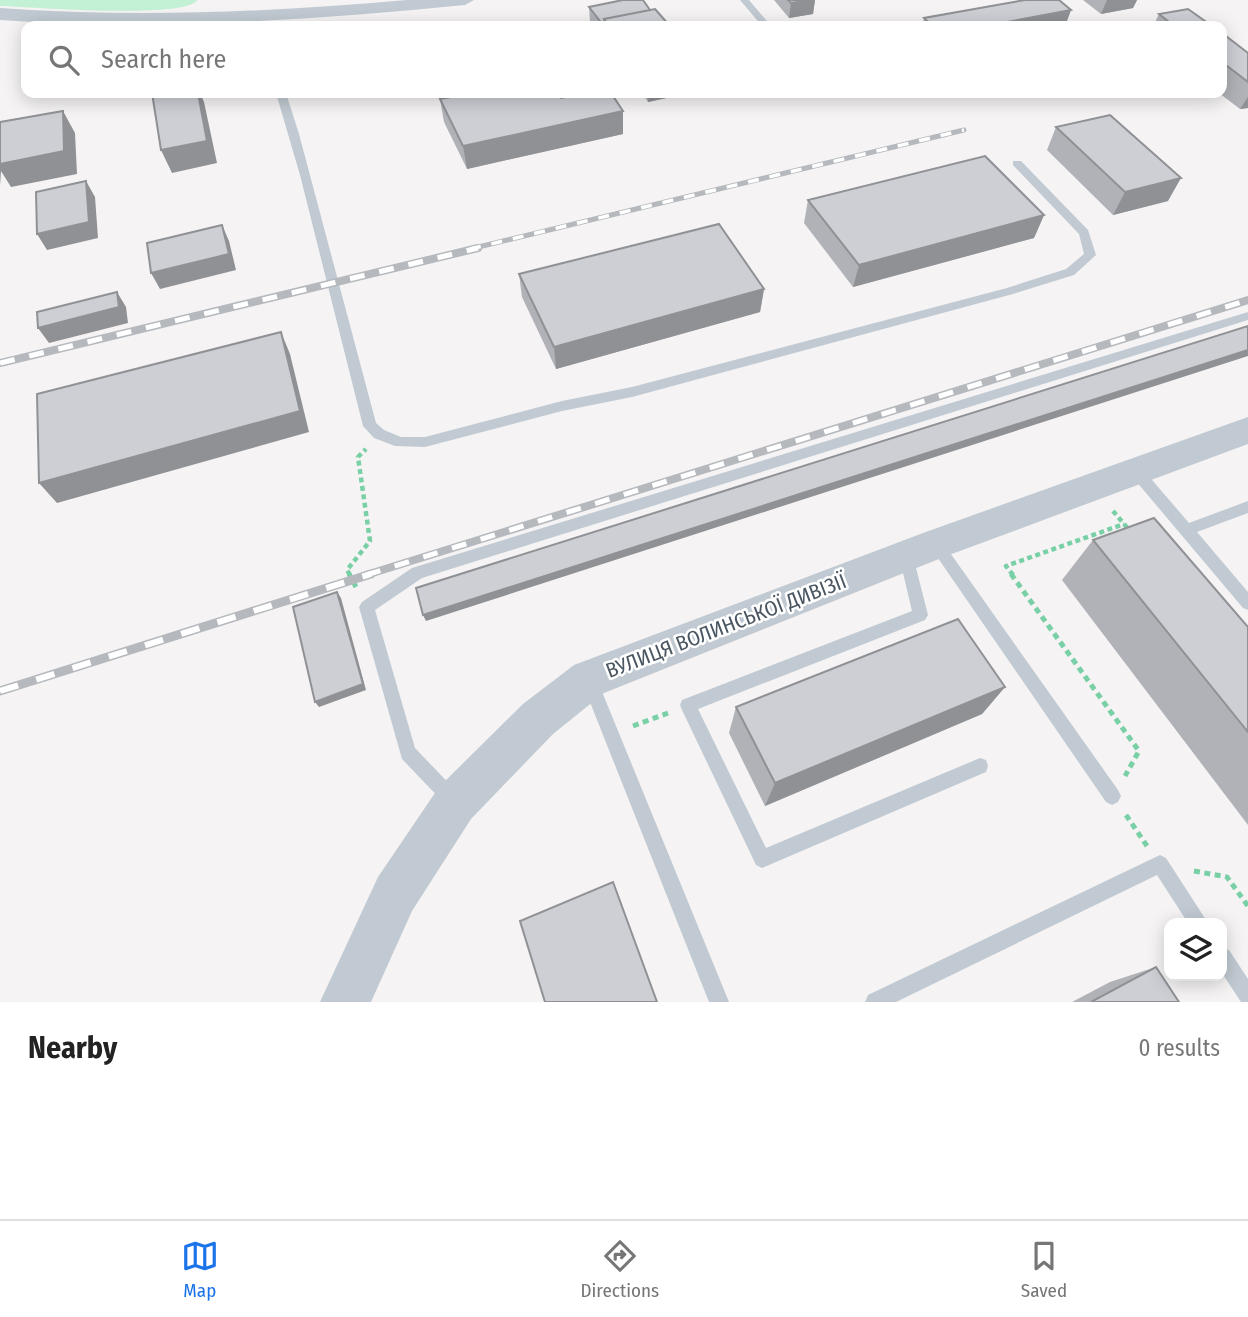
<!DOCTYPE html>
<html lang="en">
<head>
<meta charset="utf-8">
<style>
  body { margin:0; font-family:"Fira Sans Condensed",sans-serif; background:#f6f6f6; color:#222 }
  .controls { position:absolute; right:21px; bottom:21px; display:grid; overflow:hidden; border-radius:14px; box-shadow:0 4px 18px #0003 }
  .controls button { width:63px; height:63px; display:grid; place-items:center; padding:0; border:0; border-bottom:2px solid #e0e0e0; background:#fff; color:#222; font:35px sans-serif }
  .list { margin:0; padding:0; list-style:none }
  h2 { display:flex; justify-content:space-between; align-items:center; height:91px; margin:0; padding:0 28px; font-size:30px }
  h2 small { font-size:23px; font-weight:400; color:#767676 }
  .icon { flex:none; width:38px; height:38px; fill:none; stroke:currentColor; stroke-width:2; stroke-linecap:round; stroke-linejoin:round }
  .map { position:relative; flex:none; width:1248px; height:1002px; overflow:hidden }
  .search { position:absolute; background:#fff; box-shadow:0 4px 18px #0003; left:21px; right:21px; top:21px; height:77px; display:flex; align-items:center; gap:18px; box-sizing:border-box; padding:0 24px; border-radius:14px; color:#767676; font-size:26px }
  .sheet { height:217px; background:#fff }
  nav { display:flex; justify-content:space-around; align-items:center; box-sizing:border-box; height:98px; border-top:2px solid #e0e0e0; background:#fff; font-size:19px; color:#767676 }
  nav a { display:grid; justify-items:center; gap:4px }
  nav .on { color:#1a73e8 }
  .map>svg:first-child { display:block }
</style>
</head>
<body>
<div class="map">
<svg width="1248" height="1002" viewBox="0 0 1248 1002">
  <rect width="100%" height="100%" fill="#f5f3f3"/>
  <path fill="#c3f1d5" d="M0 0H197V1C178 19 33 7 0 6Z"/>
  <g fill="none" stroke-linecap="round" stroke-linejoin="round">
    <path stroke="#7ad0a6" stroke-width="4.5" stroke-dasharray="5 3.5" stroke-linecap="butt" d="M1113 511 1130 531
      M350 575 347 570 370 541 358 457 366 449
      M1013 575 1006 566 1124 524"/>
    <path stroke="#7ad0a6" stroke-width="5" stroke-dasharray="6 4.5" stroke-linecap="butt" d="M349 574 356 587
      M1011 574 1139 751 1125 776
      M633 726 668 713
      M1126 815 1147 846
      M1194 871 1227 877 1248 906"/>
    <path fill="#c1cad2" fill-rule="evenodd" d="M740 0H749L771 26H762Z
      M276 93H286L299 134 376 423 384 430 401 437H425L562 401 632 387 1007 288 1066 269 1084 254 1079 234 1013 165V161H1021L1088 230 1096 255 1074 275 1013 294 632 397 562 411 425 447 395 446 374 438 363 426 300 175Z
      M1248 312V320L422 578 375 610 415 748 458 793 461 799 458 805 452 808 446 805 402 759 359 607 362 602 412 568Z
      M1135 465 1140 466 1189 523 1248 501V513L1197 532 1248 592V610L1243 608 1130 474 1128 470 1130 466Z
      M936 538 941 540 1118 790 1121 796 1118 802 1112 805 1106 802 931 548 929 544 931 540Z
      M906 550 911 552 913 556 928 615 925 620 698 709 766 848 980 758 986 760 988 766 986 772 762 868 756 865 682 710 680 705 682 700 912 611 899 556 901 552Z
      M590 675 596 677 598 682 729 1002H709L582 682 584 677Z
      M1160 855 1166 858 1208 923H1188L1157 875 896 1002H865L868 995Z
      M1222 948 1229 950 1248 979V1002H1241L1222 973Z"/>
    <path fill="#c1cad2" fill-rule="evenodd" d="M407 0H474L465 5C310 20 156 31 0 20V8C136 18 271 12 407 0Z"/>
    <path fill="#c1cad2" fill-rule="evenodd" d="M1248 417V444L949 555 604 693 553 734 471 819 412 911 371 1002H320L378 877 439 787 523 704 574 665 923 533Z"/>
    <g stroke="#b5b8bd" stroke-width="5">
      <path id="rail-far2" d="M470 249 964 130"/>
    </g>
    <g stroke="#b5b8bd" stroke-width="8">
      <path id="rail-far1" d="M0 363 478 248
        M366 575 1248 300"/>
    </g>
    <g stroke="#b5b8bd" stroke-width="9">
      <path id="rail" d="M0 691 371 574"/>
    </g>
    <use href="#rail-far2" stroke="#fff" stroke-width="3.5" stroke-dasharray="11" stroke-linecap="butt"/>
    <use href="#rail-far1" stroke="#fff" stroke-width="5" stroke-dasharray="15" stroke-linecap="butt"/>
    <use href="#rail" stroke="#fff" stroke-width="6" stroke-dasharray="19" stroke-linecap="butt"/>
  </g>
  <path fill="#b0b2b7" d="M774 0H815L813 14 789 18Z
    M1083 0H1137L1133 8 1101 14Z
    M589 7 650 10 670 26H593L590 22Z
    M1071 10 1065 26H922L924 18Z
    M1159 14 1212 26H1153Z
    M1222 33 1248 53V108L1240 109 1219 93H1222Z
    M642 93H689L648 102Z
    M561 98 623 111V134L467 169 444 122 440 99Z
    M1056 127 1168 201 1113 215 1047 150Z
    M808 200 1044 215 1034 238 853 287 804 223Z
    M519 274 764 289 760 312 556 369 522 297Z
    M1093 540 1248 627V825L1062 580Z
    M1005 687 982 714 765 806 729 733 736 707Z
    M1156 967 1179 1002H1072L1110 982Z"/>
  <path fill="#909195" d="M808 0H815L813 14 789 18 791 3Z
    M1107 0H1137L1133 8 1101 14Z
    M1071 10 1065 26H986Z
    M198 93H200L204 102 217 163 172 173 161 150Z
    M649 93H689L648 102Z
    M1248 97V108L1240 109Z
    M63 111 75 133 77 174 11 187 1 171 0 186V144Z
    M623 111V134L467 169 463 146Z
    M1181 178 1168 201 1113 215 1125 192Z
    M86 181 95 197 98 238 47 250 37 234Z
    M1044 215 1034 238 853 287 859 265Z
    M222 225 229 241 236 270 160 289 151 273Z
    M764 289 760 312 556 369 554 347Z
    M117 292 126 307 128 323 49 343 38 328Z
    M281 332 290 354 309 432 57 503 39 483Z
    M1248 350V356L426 621 423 615Z
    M337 592 341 598 366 690 319 707 315 702Z
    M1005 687 982 714 765 806 775 783Z"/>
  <path fill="#cdcfd5" stroke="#909195" stroke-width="2" d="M623 0H643L650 10 604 19V26L589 7Z
    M788 0H808L791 3Z
    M1025 0H1059L1071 10 986 26H932L924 18Z
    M655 9 670 26H609L604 19Z
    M1188 9 1212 26H1174L1159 14Z
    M1222 33 1248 53V82L1222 62Z
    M152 93H198L207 141 161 150Z
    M472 93H558L561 98 586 93H611L623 111 463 146 440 99Z
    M63 111 64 151 0 164V122Z
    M1110 115 1181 178 1125 192 1056 127Z
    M985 156 1044 215 859 265 808 200Z
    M86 181 89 222 37 234 36 192Z
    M719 224 764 289 554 347 519 274Z
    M222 225 229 254 151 273 147 243Z
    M117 292 119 307 38 328 37 312Z
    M1248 326V350L423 615 416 588Z
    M281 332 300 411 39 483 37 394Z
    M1154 518 1248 627V732L1093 540Z
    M337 592 363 684 315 702 293 607Z
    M958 619 1005 687 775 783 736 707Z
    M613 882 657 1002H545L520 921Z
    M1156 967 1179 1002H1091Z"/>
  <g text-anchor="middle" stroke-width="5" stroke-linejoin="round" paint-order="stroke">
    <g font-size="21" fill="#4a5661" stroke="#fff">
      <text transform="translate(726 626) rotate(-21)" y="7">ВУЛИЦЯ ВОЛИНСЬКОЇ ДИВІЗІЇ</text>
    </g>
  </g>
</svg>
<div class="controls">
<button><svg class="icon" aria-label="layers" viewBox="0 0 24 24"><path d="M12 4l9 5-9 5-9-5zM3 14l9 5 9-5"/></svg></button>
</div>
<div class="search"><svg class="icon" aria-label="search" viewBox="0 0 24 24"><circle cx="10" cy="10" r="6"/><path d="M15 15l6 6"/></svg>Search here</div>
</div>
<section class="sheet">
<h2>Nearby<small>0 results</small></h2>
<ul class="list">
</ul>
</section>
<nav>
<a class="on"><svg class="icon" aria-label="map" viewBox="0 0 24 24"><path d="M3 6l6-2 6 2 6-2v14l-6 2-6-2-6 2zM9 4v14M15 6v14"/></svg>Map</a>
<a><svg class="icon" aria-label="directions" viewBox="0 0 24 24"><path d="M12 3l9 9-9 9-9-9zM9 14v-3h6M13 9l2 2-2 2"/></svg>Directions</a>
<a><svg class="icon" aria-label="saved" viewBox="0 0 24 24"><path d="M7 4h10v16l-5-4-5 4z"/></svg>Saved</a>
</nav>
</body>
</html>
